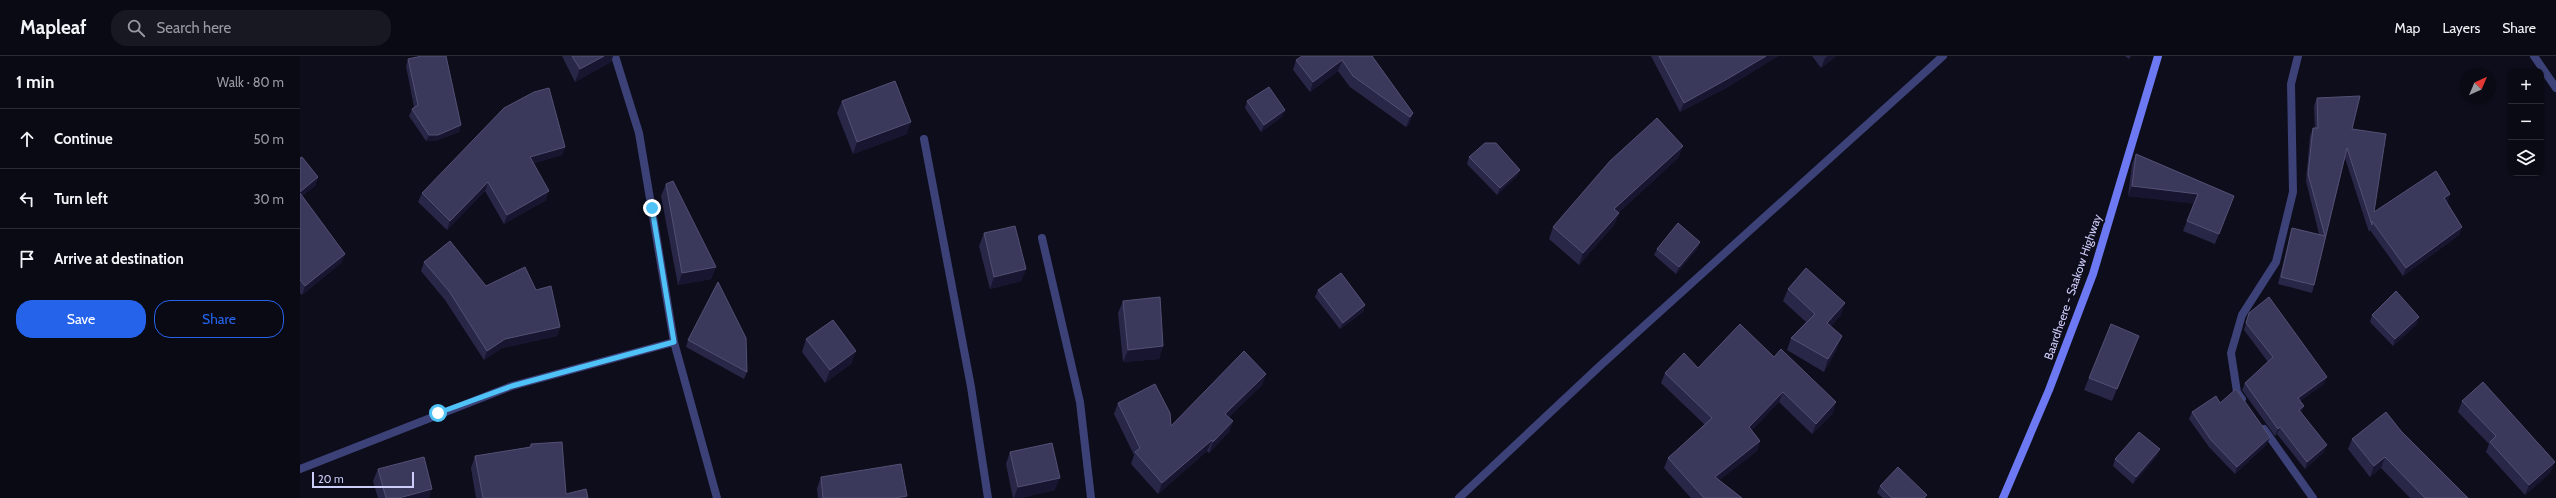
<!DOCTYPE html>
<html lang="en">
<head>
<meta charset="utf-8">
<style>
  body { margin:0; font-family:Cabin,sans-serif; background:#181822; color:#f1f3f6 }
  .controls { position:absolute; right:12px; top:12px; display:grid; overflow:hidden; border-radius:8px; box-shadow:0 1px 3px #0004 }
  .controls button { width:36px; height:36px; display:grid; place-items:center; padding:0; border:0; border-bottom:1px solid #2a2b34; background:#0a0a15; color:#f1f3f6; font:20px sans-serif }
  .compass { position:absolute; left:2160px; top:12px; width:36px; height:36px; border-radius:50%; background:#0a0a15; box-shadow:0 1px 3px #0004; rotate:44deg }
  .scale { position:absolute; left:12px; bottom:10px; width:102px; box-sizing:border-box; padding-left:4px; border:2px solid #cdcdfa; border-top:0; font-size:11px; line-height:14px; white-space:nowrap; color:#cdcdfa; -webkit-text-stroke:3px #0e0d1c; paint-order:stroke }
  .stop { position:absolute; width:12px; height:12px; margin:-9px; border:3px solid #4fc3f7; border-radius:50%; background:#fff }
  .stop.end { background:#4fc3f7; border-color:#fff; box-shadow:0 1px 4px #0008 }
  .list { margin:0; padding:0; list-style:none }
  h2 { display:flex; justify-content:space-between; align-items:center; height:52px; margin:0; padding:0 16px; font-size:17px }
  h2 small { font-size:13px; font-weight:400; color:#999aa0 }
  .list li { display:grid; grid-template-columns:26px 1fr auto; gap:12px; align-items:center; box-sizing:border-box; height:60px; padding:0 16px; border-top:1px solid #2a2b34 }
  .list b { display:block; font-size:15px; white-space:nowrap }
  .list em { font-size:13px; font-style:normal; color:#999aa0 }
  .actions { display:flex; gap:8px; padding:12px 16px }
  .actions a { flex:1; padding:9px 0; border:1px solid #2563eb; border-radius:16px; text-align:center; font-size:14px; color:#2563eb }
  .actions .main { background:#2563eb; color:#fff }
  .icon { flex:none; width:22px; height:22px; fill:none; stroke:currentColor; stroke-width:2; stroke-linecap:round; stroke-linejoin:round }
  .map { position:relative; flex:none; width:2256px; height:442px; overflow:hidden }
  header { display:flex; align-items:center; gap:24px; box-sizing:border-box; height:56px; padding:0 20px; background:#0a0a15; border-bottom:1px solid #2a2b34 }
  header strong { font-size:19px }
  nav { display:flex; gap:22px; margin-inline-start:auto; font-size:14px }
  .search { width:280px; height:36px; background:#181822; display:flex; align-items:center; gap:10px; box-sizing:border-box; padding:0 14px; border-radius:16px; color:#999aa0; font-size:15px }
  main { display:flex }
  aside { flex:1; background:#0a0a15 }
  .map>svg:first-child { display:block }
</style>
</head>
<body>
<header>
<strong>Mapleaf</strong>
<div class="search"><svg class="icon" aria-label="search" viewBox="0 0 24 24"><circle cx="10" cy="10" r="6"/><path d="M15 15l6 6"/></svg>Search here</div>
<nav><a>Map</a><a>Layers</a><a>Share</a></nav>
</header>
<main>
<aside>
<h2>1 min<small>Walk · 80 m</small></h2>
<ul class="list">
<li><svg class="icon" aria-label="ahead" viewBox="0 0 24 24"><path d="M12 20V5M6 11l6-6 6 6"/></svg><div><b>Continue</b></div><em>50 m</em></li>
<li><svg class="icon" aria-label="left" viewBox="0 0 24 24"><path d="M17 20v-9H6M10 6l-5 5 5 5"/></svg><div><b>Turn left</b></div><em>30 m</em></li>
<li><svg class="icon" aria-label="arrive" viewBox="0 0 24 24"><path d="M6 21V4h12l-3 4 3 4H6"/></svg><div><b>Arrive at destination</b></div></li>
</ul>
<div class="actions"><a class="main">Save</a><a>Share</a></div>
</aside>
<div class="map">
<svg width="2256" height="442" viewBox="0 0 2256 442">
  <rect width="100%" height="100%" fill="#0e0d1c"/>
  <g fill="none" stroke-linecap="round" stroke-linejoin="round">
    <path stroke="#3c4177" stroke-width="8" d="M315 0 339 77 374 286 417 442
      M2234 0 2256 32
      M624 83 671 331 688 442
      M742 182 780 346 791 442
      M1942 343 1937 336 1931 297 1942 259 1976 206 1993 136 1991 28 1998 0
      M1964 373 2013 442
      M0 413 212 330 374 286
      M1159 442 1302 308 1643 0"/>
    <path stroke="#6c79f2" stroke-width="8" d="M1703 442 1749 334 1793 218 1858 0"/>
  </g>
  <path fill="#292748" d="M262 0H313L311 6 275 26Z
    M1072 0 1113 57 1109 68 1106 71 1050 31 1038 15 1010 36 993 14 996 4Z
    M1351 0H1478L1426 32 1380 56Z
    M1512 0H1536L1521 12Z
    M1825 0H1831L1829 3Z
    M108 3 159 76 135 85H126L109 60 112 53 114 51 106 10Z
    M2017 42 2052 73 2074 156 2150 138 2147 146 2162 171 2159 179 2103 220 2070 174 2069 176 2045 102 2014 229 2012 237 1978 228 1990 179 1992 172 2019 178 2006 125 2010 80 2013 72H2015L2014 50Z
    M542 45 607 78 553 98 537 57Z
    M947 45 985 54 982 61 961 76 945 52Z
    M1383 90 1378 102 1318 157H1319L1314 169 1279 209 1249 183 1253 171Z
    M265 91 262 99 234 107 246 144 204 168 185 135 147 174 118 146 122 137Z
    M1836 98 1934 140 1915 188 1883 175 1894 147 1828 140 1832 108Z
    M1169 101 1220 114 1217 120 1197 139 1167 108Z
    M0 102 18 121 15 130 2 140 45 198 41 207 2 239 0 237Z
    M366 128 416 211 411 223 378 229 361 140Z
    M684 177 726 213 721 225 690 233 679 190Z
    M1400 186 1397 193 1376 218 1354 199 1357 193Z
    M124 206 186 230 236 234 260 271 257 280 202 292 184 304 145 244 121 215Z
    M1488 233 1541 259 1531 270 1537 293 1524 316 1487 294 1491 282 1506 266 1483 245Z
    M1018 234 1065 249 1063 256 1040 273 1015 241Z
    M823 245 863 290 859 303 823 306 818 257Z
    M1949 257 2024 328 2000 345 2001 357 2024 396 2005 413 1977 378 1975 380 1942 334 1945 327 1968 306 1944 274Z
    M2072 259 2117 268 2093 290 2070 266Z
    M1440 268 1533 357 1512 378 1479 346 1452 374 1460 385 1457 395 1419 424 1442 442H1391L1364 412 1368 402 1405 369 1361 327 1365 317 1398 312Z
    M506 283 552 307 525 327 502 296Z
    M388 284 447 316 444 323 386 291Z
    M1834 292 1812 345 1784 334 1789 322Z
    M966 318 962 329 929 361 933 365 929 376 909 397 907 395 858 438 831 408 834 399 814 358 818 347 871 370Z
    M2162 345 2251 416 2225 439 2186 396 2189 388 2158 356Z
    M1920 347 1967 388 1935 418 1909 391 1889 363 1892 356Z
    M2101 375 2168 442H2110L2081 412 2070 421 2048 393 2052 383Z
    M231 388 266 438 288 442H176L171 412 175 400 229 391Z
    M710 396 755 434 720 442H713L706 408Z
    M1857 400 1833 428 1813 410 1815 403Z
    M78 413 129 442H78L73 425Z
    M521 421 606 442H518L517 432Z
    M1580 430 1626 442H1583L1577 437Z"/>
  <path fill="#17152f" d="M304 0H313L311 6 275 26 280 13Z
    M1466 0H1478L1426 32 1380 56 1384 47Z
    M1528 0H1536L1521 12 1525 2Z
    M1042 4 1038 15 1010 36 1013 26Z
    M985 54 982 61 961 76 964 69Z
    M1113 57 1109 68 1106 71 1110 61Z
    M611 66 607 78 553 98 557 86Z
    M161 69 159 76 135 85H126L129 79Z
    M1383 90 1378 102 1309 165 1314 153Z
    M265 91 262 99 227 109 230 101Z
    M1220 114 1217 120 1197 139 1200 132Z
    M18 121 15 130 0 142V136Z
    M188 126 185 135 147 174 150 165Z
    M1832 130 1898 138 1895 148 1828 140Z
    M249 135 246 144 204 168 207 159Z
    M2150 138 2148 146 2142 150 2144 142Z
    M1934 140 1931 149 1915 188 1919 178Z
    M1319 157 1314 169 1279 209 1283 197Z
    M2162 171 2159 179 2103 220 2106 212Z
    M1400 186 1397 193 1376 218 1379 211Z
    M45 198 41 207 2 239 5 230Z
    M416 211 411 223 378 229 382 217Z
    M726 213 721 225 690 233 694 221Z
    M1545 247 1541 259 1523 279 1527 267Z
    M1065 249 1063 256 1040 273 1043 267Z
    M2119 261 2117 268 2093 290 2095 283Z
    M260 271 257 280 202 292 184 304 187 295 205 283Z
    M1542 280 1537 293 1524 316 1528 303Z
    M863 290 859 303 823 306 828 294Z
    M556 295 552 307 525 327 530 314Z
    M966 318 962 329 921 369 925 358Z
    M2027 321 2024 328 1995 349 1998 342Z
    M1483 336 1479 346 1446 381 1449 371Z
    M1536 346 1533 357 1512 378 1516 368Z
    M2004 350 2002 357 1996 361 1999 354Z
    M933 365 929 376 909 397 913 386Z
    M1980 371 1977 378 1975 380 1978 373Z
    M1970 381 1967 388 1935 418 1937 411Z
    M912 384 907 395 858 438 862 427Z
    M1460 385 1457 395 1411 431 1415 421Z
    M2027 389 2024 396 2005 413 2007 406Z
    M1860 393 1857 400 1833 428 1836 421Z
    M2085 401 2081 412 2070 421 2074 410Z
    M2255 406 2251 416 2225 439 2229 429Z
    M760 422 755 434 720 442H714L718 431Z
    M132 433 129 442H99Z
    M607 440 606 442H595Z"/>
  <path fill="#3b395b" stroke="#525074" d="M122 0H146L161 69 138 79H129L112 53 118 49 108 3Z
    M272 0H304L280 13Z
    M1002 0H1072L1113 57 1110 61 1053 20 1042 4 1013 26 996 4Z
    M1359 0H1466L1429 22 1384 47Z
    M595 25 611 66 557 86 542 45Z
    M969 31 985 54 964 69 947 45Z
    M249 32 265 91 230 101 249 135 207 159 188 126 150 165 122 137 204 52 234 36Z
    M2060 40 2052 73 2086 78 2074 156 2136 115 2150 138 2144 142 2162 171 2106 212 2072 165V169L2047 92 2014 229 1981 221 1992 172 2025 180 2008 118 2013 72H2018L2017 42Z
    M1357 62 1383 90 1314 153 1319 157 1283 197 1253 171 1310 105Z
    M1185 87H1196L1220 114 1200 132 1169 101Z
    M1836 98 1934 140 1919 178 1887 165 1898 138 1832 130Z
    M2 101 18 121 0 136V102Z
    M373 125 416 211 382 217 366 128Z
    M0 137 45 198 5 230 0 224Z
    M1378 167 1400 186 1379 211 1357 193Z
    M715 170 726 213 694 221 684 177Z
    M150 185 186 230 225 211 236 234 251 230 260 271 205 283 187 295 149 235 124 206Z
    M1506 212 1545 247 1527 267 1542 280 1528 303 1491 282 1515 258 1488 233Z
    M1041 217 1065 249 1043 267 1018 234Z
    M418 226 446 282 447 316 388 284Z
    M2096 235 2119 261 2095 283 2072 259Z
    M860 241 863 290 828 294 823 245Z
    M1969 241 2027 321 1998 342 2004 350 1999 354 2027 389 2007 406 1980 371 1978 373 1945 327 1973 301 1946 267 1949 257Z
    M533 264 556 295 530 314 506 283Z
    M1440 268 1474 301 1481 293 1536 346 1516 368 1483 336 1449 371 1460 385 1415 421 1442 442H1404L1368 402 1412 362 1365 317 1384 297 1398 312Z
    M1811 268 1839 280 1817 333 1789 322Z
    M944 295 966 318 925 358 933 365 913 386 912 384 862 427 835 396 840 392 818 347 855 328 870 357 871 370Z
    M2183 326 2255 406 2229 429 2190 386 2196 380 2162 345Z
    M1936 333 1970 381 1937 411 1911 384 1892 356 1916 340 1920 347Z
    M2086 356 2101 375 2168 442H2125L2085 401 2074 410 2052 383Z
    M1839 376 1860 393 1836 421 1815 403Z
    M262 386 266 438 286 433 288 442H183L175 400 231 391V388Z
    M752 387 760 422 718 431 710 396Z
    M124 401 132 433 99 442H86L78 413Z
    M601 408 607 440 595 442H523L521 421Z
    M1598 411 1627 439 1624 442H1592L1580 430Z"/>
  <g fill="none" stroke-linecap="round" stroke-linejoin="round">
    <path stroke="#4fc3f7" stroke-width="5" d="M138 357 212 330 374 286 352 152"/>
  </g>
  <g text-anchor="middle" stroke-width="4" stroke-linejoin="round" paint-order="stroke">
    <g font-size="12" fill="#cdcdfa" stroke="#0e0d1c">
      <text transform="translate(1773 231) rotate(-71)" y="4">Baardheere - Saakow Highway</text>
    </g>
  </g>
</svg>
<div class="controls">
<button>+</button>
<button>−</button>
<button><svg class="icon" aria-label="layers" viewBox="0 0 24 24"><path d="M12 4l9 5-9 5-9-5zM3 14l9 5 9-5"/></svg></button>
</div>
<svg class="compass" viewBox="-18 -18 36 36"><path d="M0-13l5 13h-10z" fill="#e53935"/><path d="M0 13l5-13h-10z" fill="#999aa0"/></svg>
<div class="scale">20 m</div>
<div class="stop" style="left:138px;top:357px"></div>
<div class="stop end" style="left:352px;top:152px"></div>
</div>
</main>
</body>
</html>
